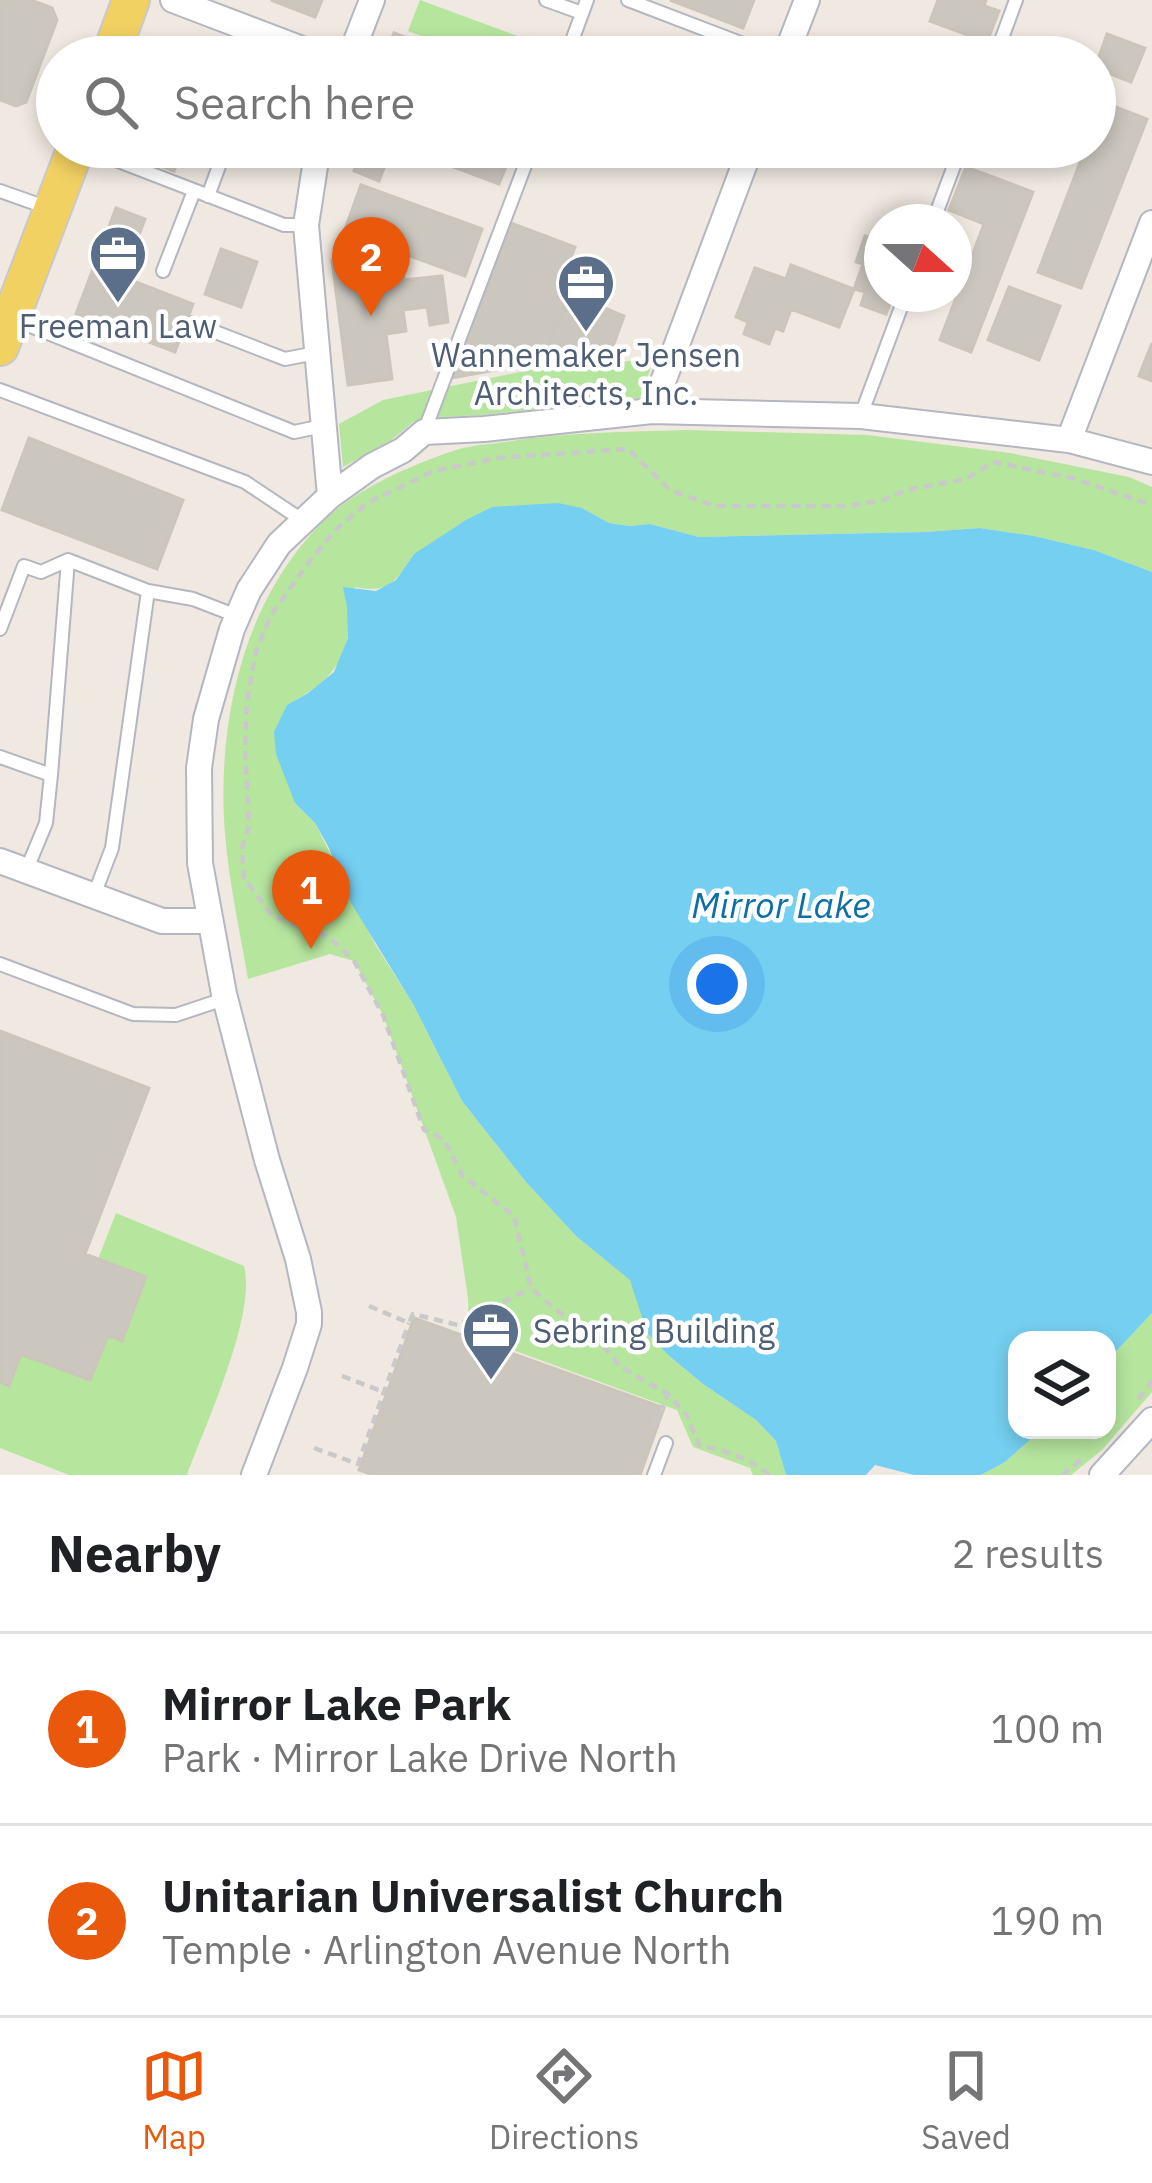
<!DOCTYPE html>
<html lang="en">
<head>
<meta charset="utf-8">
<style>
  body { margin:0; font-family:"IBM Plex Sans",sans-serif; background:#f2f2f2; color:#202124 }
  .controls { position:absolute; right:36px; bottom:36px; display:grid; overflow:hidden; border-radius:24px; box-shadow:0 6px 18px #0003 }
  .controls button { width:108px; height:108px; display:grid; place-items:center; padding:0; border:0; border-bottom:3px solid #e0e0e0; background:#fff; color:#202124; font:60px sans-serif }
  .compass { position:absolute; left:864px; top:204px; width:108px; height:108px; border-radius:50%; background:#fff; box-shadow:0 6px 18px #0003; rotate:111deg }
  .you { position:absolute; left:717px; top:984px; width:42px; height:42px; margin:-30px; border:9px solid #fff; border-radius:50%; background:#1a73e8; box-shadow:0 0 0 18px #1a73e833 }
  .badge { display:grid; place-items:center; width:78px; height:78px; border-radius:50%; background:#ea580c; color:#fff; font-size:39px; font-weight:700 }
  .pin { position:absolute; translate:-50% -99px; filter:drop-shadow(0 3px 6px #0008) }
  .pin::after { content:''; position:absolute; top:63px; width:42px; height:36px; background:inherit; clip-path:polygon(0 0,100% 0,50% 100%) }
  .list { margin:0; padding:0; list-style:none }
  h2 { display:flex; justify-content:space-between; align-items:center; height:156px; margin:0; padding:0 48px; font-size:51px }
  h2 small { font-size:39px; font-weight:400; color:#757577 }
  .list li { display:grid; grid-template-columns:78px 1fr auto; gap:36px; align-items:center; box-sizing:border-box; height:192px; padding:0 48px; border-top:3px solid #e0e0e0 }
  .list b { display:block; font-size:45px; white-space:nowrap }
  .list p { margin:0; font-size:39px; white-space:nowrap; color:#757577 }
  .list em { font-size:39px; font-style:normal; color:#757577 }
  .icon { flex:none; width:66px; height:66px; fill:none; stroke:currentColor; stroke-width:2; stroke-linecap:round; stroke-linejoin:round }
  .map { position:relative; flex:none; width:1152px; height:1475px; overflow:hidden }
  .search { position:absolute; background:#fff; box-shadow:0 6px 18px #0003; left:36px; right:36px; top:36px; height:132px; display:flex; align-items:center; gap:30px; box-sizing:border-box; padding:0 42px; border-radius:66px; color:#757577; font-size:45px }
  .sheet { height:540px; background:#fff }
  nav { display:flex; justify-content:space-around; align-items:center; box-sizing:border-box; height:168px; border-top:3px solid #e0e0e0; background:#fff; font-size:33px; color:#757577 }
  nav a { display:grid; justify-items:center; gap:6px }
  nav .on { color:#ea580c }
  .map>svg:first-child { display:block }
</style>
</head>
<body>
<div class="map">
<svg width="1152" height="1475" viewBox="0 0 1152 1475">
  <rect width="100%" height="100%" fill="#efe9e1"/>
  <path fill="#b6e59e" d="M420 0 550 48 546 57H477L408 31Z
    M654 359 640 398 481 415 422 418 413 422 393 439 343 467 339 424 383 400 535 369Z
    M687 430 867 435 1010 453 1129 477 1152 487V572L1094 550 1034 536 980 528 925 532 699 537 650 524 630 526 609 523 582 508 414 554C395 581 391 594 355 587 346 609 350 614 348 635 344 670 316 689 287 705L288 779 295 803 315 823 375 944 413 1004 462 1101 526 1182 576 1236 631 1280 647 1333 668 1355 703 1384 756 1420 776 1441 786 1475H753L750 1468 693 1447 677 1410 469 1334 468 1298 456 1217 383 1015 354 961 330 954 248 979C240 931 229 883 225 834 216 721 244 594 330 515 362 486 418 462 459 449 474 445 490 444 505 442 565 432 626 432 687 430Z
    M116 1213 244 1266C257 1314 205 1426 187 1475H69L0 1448V1382L9 1385 21 1354 90 1380 108 1335 122 1340 146 1278 98 1259Z
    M1152 1313V1392L1102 1450 1071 1475H981L1005 1462 1041 1430H1107V1361Z"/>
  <path fill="#75cff0" d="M558 503 582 508 609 523 630 526 650 524 699 537 925 532 980 528 1034 536 1094 550 1152 572V1313L1107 1361V1340H1017V1430H1041L1005 1462 981 1475H914L875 1465 866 1475H786L776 1441 756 1420 703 1384 668 1355 647 1333 630 1280 576 1236 526 1182 462 1101 413 1004 345 893 329 848 315 823 295 803 276 754 274 732 287 705 308 693 334 672 348 638 347 607 343 587 376 591 396 580 414 554 466 520 492 507Z"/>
  <path fill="#cbc7bf" stroke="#cbc5ba" stroke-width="3" d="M0 0H31L52 8 57 20 26 102 16 106 0 100Z
    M271 0H322L315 17Z
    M670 0H754L743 28Z
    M938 0H986L984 6 999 11 987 42 930 21Z
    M394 33 457 57H385Z
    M1107 34 1145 48 1131 82 1095 68Z
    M180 43 216 57H174Z
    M1095 99 1147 119 1081 288 1038 272 1086 147H1095Z
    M140 147H184L174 171 136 157Z
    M363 147 389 155 379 181 354 171Z
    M401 147H514L499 184Z
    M966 167 1033 192 971 352 940 340 984 224 949 210Z
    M361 185 482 229 465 276 344 232Z
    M116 208 145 219 123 277 193 304 175 352 76 314Z
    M508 222 575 247 566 270 576 273 543 363 531 359 529 364 451 378Z
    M865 236 882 242V294H894L886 314 861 305 865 292 854 289 863 264 856 262Z
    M221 249 257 262 241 307 205 294Z
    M368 255 369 264 401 260 404 280 442 276 448 322 430 325 427 307 403 310 406 331 386 334 392 379 348 385 332 260Z
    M791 265 854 289 839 327 791 309 783 331 775 328 769 344 744 334 748 322 736 317 755 268 786 279Z
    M1009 287 1060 306 1039 360 988 340Z
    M569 293 624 316 609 357 593 351H579L577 358 561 352H547Z
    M1152 343V381L1139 376Z
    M29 438 183 500 157 569 2 510Z
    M0 1031 149 1088 85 1254 146 1277 122 1341 108 1335 90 1380 21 1354 9 1386 0 1382Z
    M414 1318 664 1408 640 1475H373L359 1470Z"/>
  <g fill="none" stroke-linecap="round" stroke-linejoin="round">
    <g stroke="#b4b7c1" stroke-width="16">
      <path id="service" d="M546 0 582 13
        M628 0 777 57
        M789 46 819 57
        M566 57 587 0
        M995 57 1016 0
        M82 147 284 225H306
        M928 147 957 158
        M0 191 51 209
        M208 196 226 147
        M933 222 961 147
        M163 271 194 191
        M18 321 294 432 323 426
        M192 323 285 359 316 353
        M0 390 245 482 302 520
        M861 415 906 294
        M424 432 532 147
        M148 591 193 599 237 616
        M0 629 24 566 41 572 68 560 148 591 112 848 94 895
        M0 757 51 775 46 823 26 871
        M51 775 68 560
        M0 964 133 1014 176 1015 224 999
        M654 1475 666 1443"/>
    </g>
    <g stroke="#b4b7c1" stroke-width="28">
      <path id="minor" d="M173 0 323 57
        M350 57 372 0
        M785 57 807 0
        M318 147 306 225 330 496
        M652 411 751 147
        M1069 440 1152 223
        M0 861 162 921H210
        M254 1475 295 1368 309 1324V1312L298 1259 267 1160 224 994 200 863 199 768 206 719 232 629 249 590 279 544 330 496 372 466 403 450 424 432 484 429 652 411 861 416 1069 440 1152 462
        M1102 1475 1152 1420"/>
    </g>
    <g stroke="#c9c9c9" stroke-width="40">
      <path id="primary" d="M110 57 131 0
        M0 347 76 147"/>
    </g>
    <path stroke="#c9c9c9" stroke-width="4.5" stroke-dasharray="9 6" stroke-linecap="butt" d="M369 1306 409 1323 413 1314 458 1325 531 1288
      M342 1376 384 1392
      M1138 1399 1152 1381
      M654 1427 668 1394
      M314 1448 358 1464 409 1323
      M769 1475C750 1457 724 1451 699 1445L687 1416 668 1394 621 1367 595 1336 556 1310 531 1288 514 1216 462 1175 444 1139 424 1130 383 1015 354 961 329 937 272 916 244 878 242 848 249 826 245 749 247 702 256 652 270 617 306 566 335 530 369 502 434 471 497 458 628 449 670 490 714 506H849L884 500 906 490 966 479 993 462 1072 478 1152 505
      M1062 1475 1081 1460"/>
    <use href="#service" stroke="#fff" stroke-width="12"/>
    <use href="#minor" stroke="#fff" stroke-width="24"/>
    <use href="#primary" stroke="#f2d163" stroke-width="36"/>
  </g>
  <defs>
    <g id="office-pin" transform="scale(3)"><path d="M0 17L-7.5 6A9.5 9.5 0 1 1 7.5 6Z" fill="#5c6f8a" stroke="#fff"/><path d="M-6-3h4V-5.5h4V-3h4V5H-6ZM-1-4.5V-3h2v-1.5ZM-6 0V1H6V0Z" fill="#fff"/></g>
  </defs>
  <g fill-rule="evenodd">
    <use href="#office-pin" x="118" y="254"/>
    <use href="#office-pin" x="586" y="283"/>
    <use href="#office-pin" x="491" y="1331"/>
  </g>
  <g text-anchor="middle" stroke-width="9" stroke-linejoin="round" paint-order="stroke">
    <g font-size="33" fill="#4e5e75" stroke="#fff">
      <text x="118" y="338">Freeman Law</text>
      <text x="586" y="367">Wannemaker Jensen<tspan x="586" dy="38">Architects, Inc.</tspan></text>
      <text x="533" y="1343" text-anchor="start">Sebring Building</text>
    </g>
    <g font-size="36" font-style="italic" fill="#0d6fa3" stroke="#fff">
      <text x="781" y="918">Mirror Lake</text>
    </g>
  </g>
</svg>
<div class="controls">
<button><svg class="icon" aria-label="layers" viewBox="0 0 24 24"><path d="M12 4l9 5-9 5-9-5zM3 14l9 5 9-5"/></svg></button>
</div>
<svg class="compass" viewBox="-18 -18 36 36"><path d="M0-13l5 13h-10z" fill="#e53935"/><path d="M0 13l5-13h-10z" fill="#757577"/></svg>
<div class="you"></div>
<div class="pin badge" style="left:311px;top:949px">1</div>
<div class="pin badge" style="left:371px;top:316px">2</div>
<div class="search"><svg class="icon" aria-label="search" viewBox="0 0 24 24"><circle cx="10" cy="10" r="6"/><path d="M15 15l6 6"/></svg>Search here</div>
</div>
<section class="sheet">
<h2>Nearby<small>2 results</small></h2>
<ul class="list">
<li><span class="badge">1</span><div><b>Mirror Lake Park</b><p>Park · Mirror Lake Drive North</p></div><em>100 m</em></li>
<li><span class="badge">2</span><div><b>Unitarian Universalist Church</b><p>Temple · Arlington Avenue North</p></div><em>190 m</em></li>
</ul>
</section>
<nav>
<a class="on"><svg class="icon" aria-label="map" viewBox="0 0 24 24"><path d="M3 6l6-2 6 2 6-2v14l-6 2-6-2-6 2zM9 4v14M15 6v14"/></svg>Map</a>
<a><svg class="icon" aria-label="directions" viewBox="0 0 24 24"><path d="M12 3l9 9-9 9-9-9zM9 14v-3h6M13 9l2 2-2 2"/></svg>Directions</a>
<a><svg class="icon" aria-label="saved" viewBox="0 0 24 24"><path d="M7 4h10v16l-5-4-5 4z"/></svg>Saved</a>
</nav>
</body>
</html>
